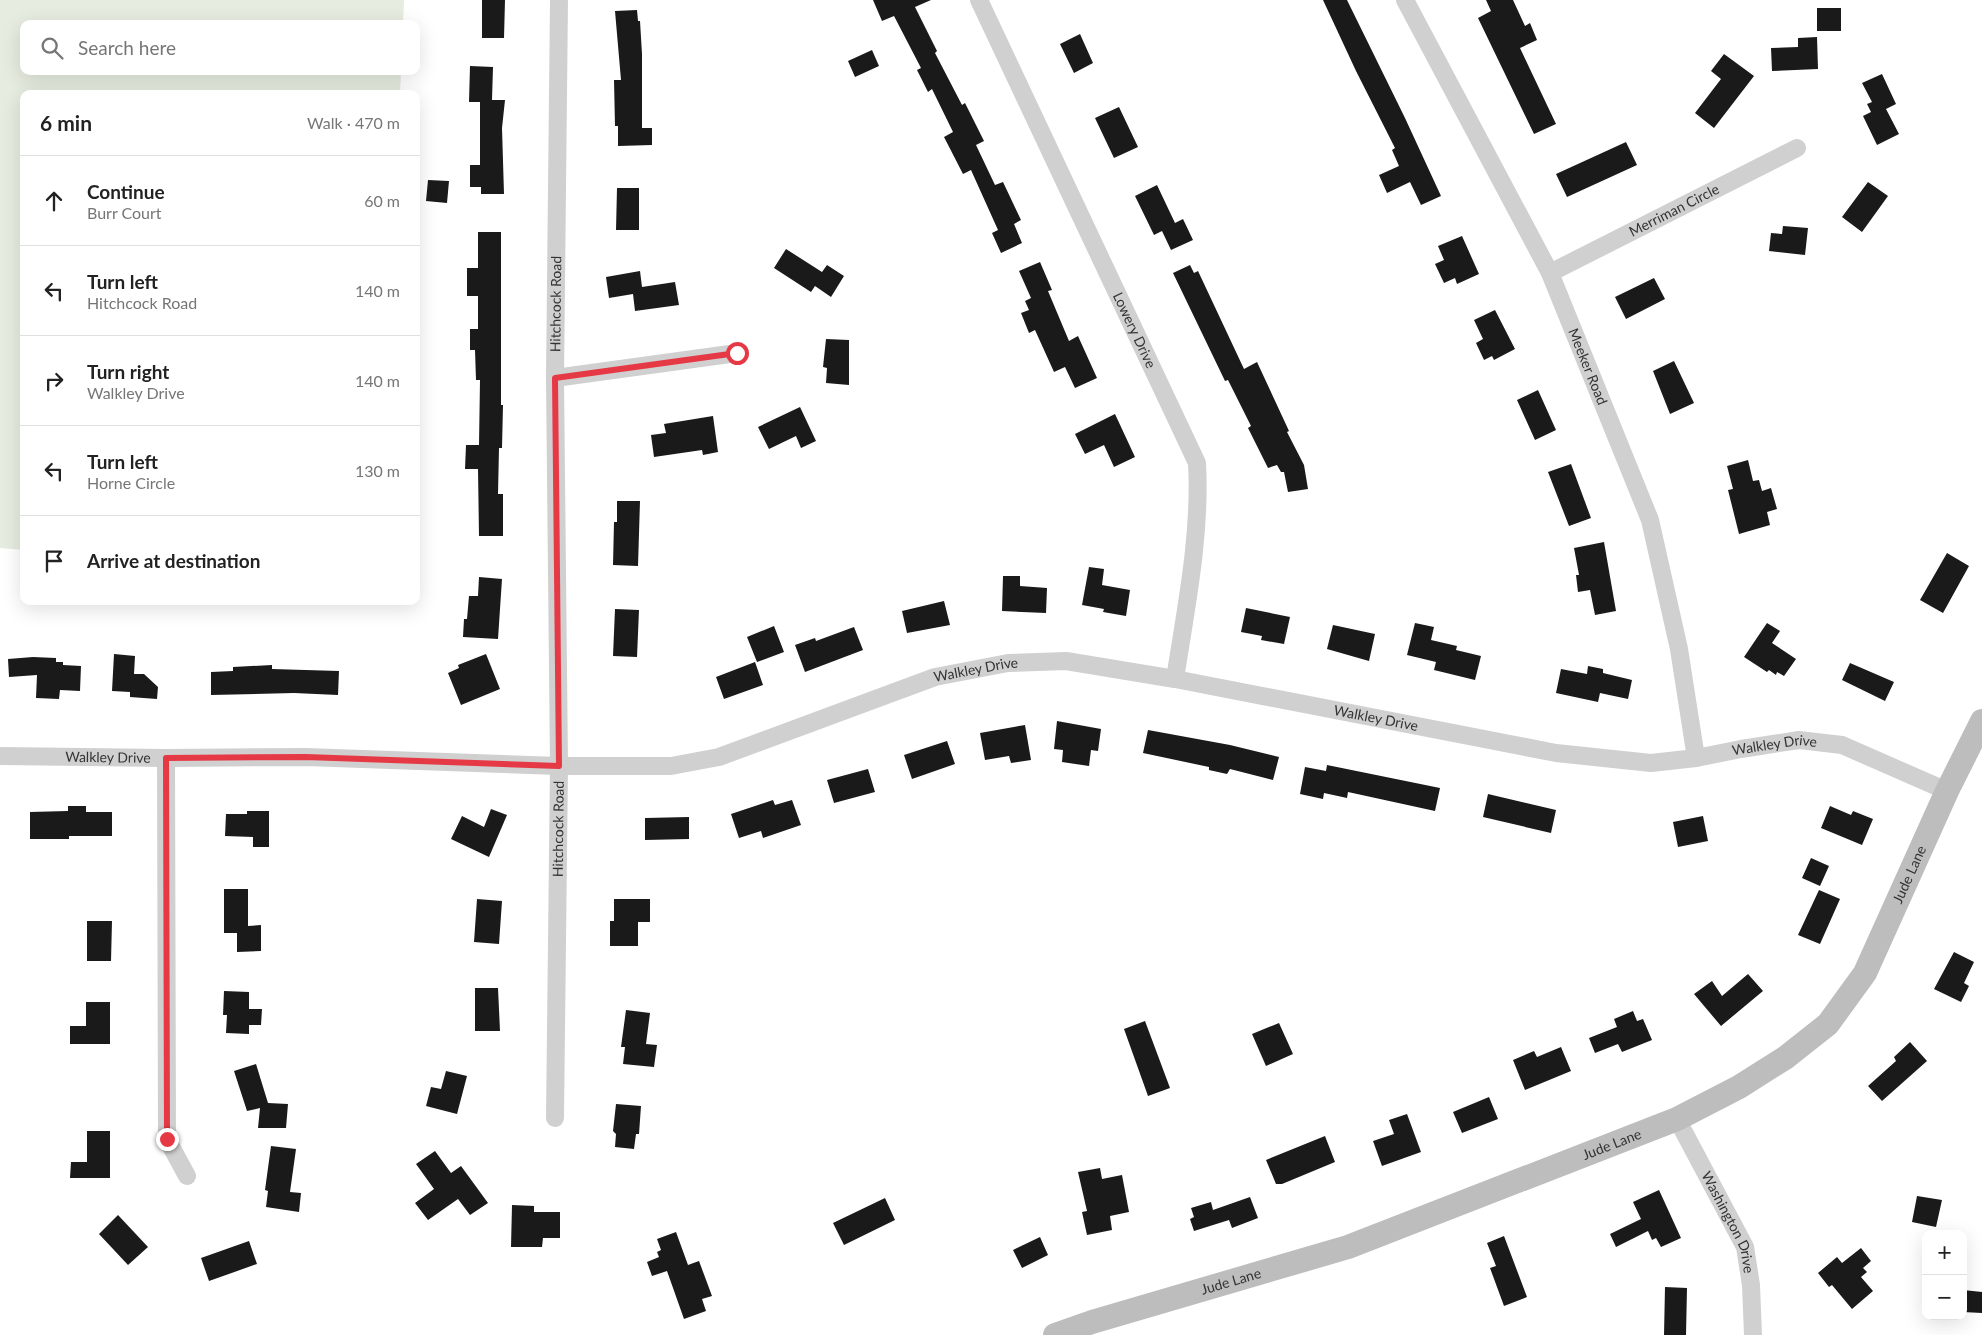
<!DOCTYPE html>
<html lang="en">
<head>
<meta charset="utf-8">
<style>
  body { margin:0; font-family:Lato,sans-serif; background:#f6f6f6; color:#222 }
  .controls { position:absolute; right:15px; bottom:15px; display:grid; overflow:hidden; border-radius:10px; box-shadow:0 5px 20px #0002 }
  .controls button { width:45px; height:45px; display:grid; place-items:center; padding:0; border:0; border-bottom:1px solid #e0e0e0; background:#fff; color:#222; font:25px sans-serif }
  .stop { position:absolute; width:15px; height:15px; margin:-11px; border:4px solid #e63946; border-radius:50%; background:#fff }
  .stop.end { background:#e63946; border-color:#fff; box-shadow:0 1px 5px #0008 }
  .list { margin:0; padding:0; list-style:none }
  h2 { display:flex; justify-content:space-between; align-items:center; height:65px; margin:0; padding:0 20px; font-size:21px }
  h2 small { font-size:16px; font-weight:400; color:#767676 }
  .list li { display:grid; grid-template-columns:32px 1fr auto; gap:15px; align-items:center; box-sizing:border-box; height:90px; padding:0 20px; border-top:1px solid #e0e0e0 }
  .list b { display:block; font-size:19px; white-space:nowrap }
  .list p { margin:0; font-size:16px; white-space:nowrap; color:#767676 }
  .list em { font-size:16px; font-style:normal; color:#767676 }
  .icon { flex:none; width:28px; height:28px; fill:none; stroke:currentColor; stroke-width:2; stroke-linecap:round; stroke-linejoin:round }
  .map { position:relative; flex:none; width:1982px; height:1335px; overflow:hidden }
  .search { position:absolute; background:#fff; box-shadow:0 5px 20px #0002; left:20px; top:20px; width:400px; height:55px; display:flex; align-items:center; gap:12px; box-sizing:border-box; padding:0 18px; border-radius:10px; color:#767676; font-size:19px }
  .panel { position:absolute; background:#fff; box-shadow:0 5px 20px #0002; left:20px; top:90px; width:400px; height:515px; border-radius:10px }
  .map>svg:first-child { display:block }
</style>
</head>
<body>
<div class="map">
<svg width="1982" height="1335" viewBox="0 0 1982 1335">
  <rect width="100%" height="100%" fill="#fff"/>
  <path fill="#e6ecdf" d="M0 0H404L403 24H24V71H401L400 94H24V550L0 548Z"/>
  <path fill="#1a1a1a" d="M482 0H505L504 38H482Z
    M873 0H931L915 7 937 51 935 53 962 105 965 103 984 141 976 145 995 185 1003 182 1021 220 1014 224 1022 243 1001 253 992 233 998 230 971 170 963 174 944 137 953 132 932 89 928 92 917 70 921 68 894 16 882 21Z
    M1323 0H1347L1405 118 1441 196 1421 205 1410 182 1387 193 1379 175 1399 166 1392 150 1395 148 1356 71Z
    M1486 0H1513L1525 26 1530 23 1537 40 1520 48 1556 124 1534 134 1478 18 1491 11Z
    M1817 8H1841V31H1817Z
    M637 10 638 21H640L642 54V128H652V145L618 146V126H615L614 80H621L615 11Z
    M1080 34 1093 63 1074 73 1060 44Z
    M1817 37 1818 69 1772 71 1771 48 1798 47V38Z
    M872 50 879 66 855 77 848 61Z
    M1724 54 1754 76 1714 128 1695 113 1721 79 1711 71Z
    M470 66 493 67 492 100H505L502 128 504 194H481V187H470V165H480V102H469Z
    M1882 74 1896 104 1886 109 1899 134 1877 145 1863 116 1871 112 1867 104 1872 102 1862 83Z
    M1119 107 1138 147 1114 158 1095 118Z
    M1626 142 1637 165 1567 197 1556 174Z
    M428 180 449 181 447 203 426 201Z
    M1868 182 1888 196 1862 232 1842 217Z
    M1157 185 1175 223 1183 219 1193 240 1171 250 1162 231 1154 235 1135 196Z
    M617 188H639V230H616Z
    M1783 226 1808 228 1805 255 1769 251 1771 233 1782 234Z
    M478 232H501V405H503L502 448H499L498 494H503V536H479L478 469H465L466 445H479L480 380H476L475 350H470V329H478V296H467V268H478Z
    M1462 236 1479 274 1457 284 1455 278 1444 283 1435 264 1444 260 1438 246Z
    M786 249 822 272 827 265 844 276 831 297 815 286 811 292 774 268Z
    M1040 262 1052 290 1048 291 1069 341 1078 336 1097 378 1075 388 1065 367 1054 372 1035 330 1029 333 1021 313 1029 310 1025 301 1031 298 1019 271Z
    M1190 265 1194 273 1198 271 1244 369 1257 362 1289 431 1287 432 1304 465 1308 489 1288 492 1284 472H1281L1277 465 1268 468 1248 428 1251 426 1228 380 1225 381 1173 273Z
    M640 271 642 287 675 282 679 305 635 311 633 294 609 298 606 277Z
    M1654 278 1665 299 1626 319 1615 297Z
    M1495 310 1515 349 1494 360 1492 356 1484 360 1476 343 1483 339 1474 320Z
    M826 339 849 340V385L826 383 827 368 823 367Z
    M1674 361 1694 403 1670 414 1653 371Z
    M1538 390 1556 430 1535 440 1517 400Z
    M800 407 816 441 801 448 796 436 769 449 758 427Z
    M1115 414 1135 457 1114 467 1104 445 1085 454 1075 434Z
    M713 416 718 452 703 455 702 450 654 457 651 435 666 433 664 424Z
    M1748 460 1753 481 1759 480 1762 491 1771 488 1777 509 1767 512 1770 525 1739 534 1728 490 1733 489 1727 466Z
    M1571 464 1591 518 1569 526 1548 472Z
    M617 501H640L638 566 613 565 614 522H617Z
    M1604 542 1616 611 1595 615 1590 590 1578 592 1576 575H1579L1574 548Z
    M1947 553 1969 566 1943 613 1920 600Z
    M1089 567 1104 569 1102 585 1130 590 1126 616 1103 612 1104 609 1082 605Z
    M1003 576H1020V586L1047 588 1046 613 1002 611Z
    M479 577 502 579 498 639 463 637 464 619H467L469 596H478Z
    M944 601 950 625 907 633 902 611Z
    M1246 608 1290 617 1284 644 1261 640 1262 636 1241 632Z
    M615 609 639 610 637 657 613 656Z
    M1415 623 1434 627 1431 640 1457 646 1456 650 1481 656 1475 680 1434 670 1436 662 1407 655Z
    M1767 623 1780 631 1772 643 1796 659 1784 676 1777 672 1776 675 1769 670 1767 672 1744 657Z
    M1333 625 1375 634 1369 661 1327 649Z
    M774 626 784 652 757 662 747 637Z
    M854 627 863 650 805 672 795 645 815 638 816 641Z
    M114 654 135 656 134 674H144L158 687 157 699 130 697V692L112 691Z
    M486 654 500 689 461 705 448 673 459 668 458 665Z
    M33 657 56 658V662H63V665L81 666 80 691 60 690 59 699 36 698 37 675 9 677 8 659Z
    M755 662 763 685 724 699 716 677Z
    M1850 663 1894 682 1885 701 1842 680Z
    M272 665V669L339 671 338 695 294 693 211 695V672L233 671V667Z
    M1588 666 1603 669V673L1632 680 1628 699 1600 693 1598 702 1556 693 1561 669 1587 674Z
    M1057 721 1101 729 1098 751 1091 750 1089 766 1062 762 1063 750 1054 749Z
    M1025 725 1031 760 1011 763 1009 756 985 760 980 733Z
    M1148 730 1230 745 1279 757 1273 780 1230 769 1227 774 1209 770V767L1143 753Z
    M947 741 955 764 912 779 904 755Z
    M1327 765 1440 788 1435 811 1348 792 1347 798 1324 793 1323 799 1300 794 1305 767 1326 771Z
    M868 769 875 792 834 803 827 780Z
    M1488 794 1556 810 1551 833 1483 817Z
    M773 800 775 805 792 800 801 825 763 838 761 831 739 838 731 814Z
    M68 806H86V812H112V836H69V839H30V812L68 811Z
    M1830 806 1851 815 1853 811 1873 819 1862 845 1821 828Z
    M491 809 507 815 489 857 451 839 462 816 484 827Z
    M247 811H269V847H253V837L225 836 226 814H247Z
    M1703 816 1708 841 1678 847 1673 822Z
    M689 817V839L645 840V818Z
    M1811 858 1829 866 1820 886 1802 878Z
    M224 889H248V926L261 925V951L237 952V933H224Z
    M1819 890 1840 899 1820 944 1798 935Z
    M477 899 502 901 499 944 474 942Z
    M614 899H650V922H638V946H610V921H614Z
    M87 921H112L111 961H87Z
    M1954 952 1974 962 1964 983 1969 986 1961 1002 1934 989Z
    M1748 974 1763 991 1721 1026 1694 994 1712 981 1722 996Z
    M475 988H498L500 1031H475Z
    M224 991 249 992V1009H262L261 1025H249V1034L226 1033 227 1015H223Z
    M86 1002H110V1044H70V1026H86Z
    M626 1010 650 1013 646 1044 657 1045 654 1067 623 1064 625 1047H621Z
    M1633 1011 1637 1021 1643 1019 1652 1040 1622 1052 1618 1044 1595 1053 1589 1038 1617 1027 1614 1019Z
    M1145 1021 1170 1088 1148 1096 1124 1029Z
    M1279 1023 1293 1054 1266 1066 1252 1034Z
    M1910 1042 1927 1061 1882 1101 1868 1086 1896 1061 1894 1057Z
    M1561 1047 1571 1071 1525 1090 1513 1060 1534 1051 1537 1057Z
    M256 1064 268 1103 288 1104 286 1128H258L260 1108 247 1111 234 1071Z
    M446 1071 467 1076 457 1114 426 1106 431 1087 441 1089Z
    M1489 1097 1498 1119 1462 1133 1453 1112Z
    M616 1104 641 1106 639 1134H636L634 1149 615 1147 616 1134 613 1131Z
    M1407 1114 1421 1152 1382 1166 1373 1141 1394 1134 1389 1120Z
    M87 1131H110V1178H70L71 1162H87Z
    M1325 1136 1335 1162 1282 1184H1276L1266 1160Z
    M271 1146 296 1149 290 1192 301 1193 299 1212 266 1207 268 1191 265 1190Z
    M435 1151 451 1173 461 1166 488 1203 470 1215 458 1199 428 1220 415 1203 434 1189 416 1164Z
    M1100 1168 1102 1179 1122 1175 1129 1212 1110 1216 1112 1230 1087 1235 1082 1212 1087 1211 1078 1172Z
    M1659 1190 1681 1238 1661 1247 1656 1238 1652 1240 1648 1231 1616 1247 1610 1234 1641 1219 1633 1202Z
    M1917 1196 1942 1200 1936 1227 1912 1222Z
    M1250 1197 1258 1218 1232 1228 1229 1220 1194 1231 1190 1219 1194 1217 1191 1208 1211 1202 1213 1210Z
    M885 1198 895 1220 844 1245 833 1223Z
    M512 1205 534 1206V1212H560V1238H543L542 1247H511Z
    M118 1215 148 1247 128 1265 99 1234Z
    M676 1232 688 1265 699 1261 712 1296 702 1299 706 1311 684 1319 667 1271 652 1276 647 1262 659 1257 657 1252 661 1250 657 1239Z
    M1504 1236 1527 1297 1504 1306 1490 1268 1496 1266 1487 1243Z
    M1040 1237 1048 1255 1022 1268 1013 1250Z
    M249 1241 257 1264 209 1281 201 1258Z
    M1861 1248 1871 1261 1863 1268 1867 1272 1861 1277 1873 1291 1852 1309 1832 1285 1829 1287 1818 1273 1837 1257 1842 1263Z
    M1665 1287 1687 1288 1686 1335H1664Z
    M1963 1290 1982 1292V1313L1963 1312Z"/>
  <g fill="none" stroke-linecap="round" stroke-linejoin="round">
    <g stroke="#d0d0d0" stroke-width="18">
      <path id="s1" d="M979 0 1197 463C1201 535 1186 607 1175 679"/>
      <path id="s2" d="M1405 0 1550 273 1650 520 1679 649 1696 758"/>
      <path id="s3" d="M1550 273 1797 148"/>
      <path d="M555 378 737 353"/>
      <path id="s4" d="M0 756 166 758 306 757 559 766H671L719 757 935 677 1008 663 1066 661 1175 679 1556 753 1651 763 1696 758 1741 749 1799 740 1842 745 1947 791"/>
      <path d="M166 758 167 1139 187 1176"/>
      <path id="s5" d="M555 1118 559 766 555 378 559 0"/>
      <path id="s6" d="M1677 1119 1745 1247 1751 1285 1753 1335"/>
    </g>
    <path stroke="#bdbdbd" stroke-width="24" id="s7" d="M1055 1335 1092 1322 1348 1247 1677 1119 1739 1087 1785 1058 1828 1024 1865 973 1947 791 1982 721"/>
  </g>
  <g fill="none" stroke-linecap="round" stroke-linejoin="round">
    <path stroke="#e63946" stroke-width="6" d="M167 1139 166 758 306 757 559 766 555 378 737 353"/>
  </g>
  <g text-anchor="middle" stroke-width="5" stroke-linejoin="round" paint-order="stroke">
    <g font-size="14" fill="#333" stroke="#fff">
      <text dy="5" stroke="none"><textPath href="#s3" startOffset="139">Merriman Circle</textPath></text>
      <text dy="5" stroke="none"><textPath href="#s5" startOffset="814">Hitchcock Road</textPath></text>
      <text dy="5" stroke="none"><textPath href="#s1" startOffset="365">Lowery Drive</textPath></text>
      <text dy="5" stroke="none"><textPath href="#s2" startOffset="410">Meeker Road</textPath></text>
      <text dy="5" stroke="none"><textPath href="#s4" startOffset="992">Walkley Drive</textPath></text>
      <text dy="5" stroke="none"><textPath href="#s4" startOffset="1398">Walkley Drive</textPath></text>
      <text dy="5" stroke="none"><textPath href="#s4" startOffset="1802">Walkley Drive</textPath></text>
      <text dy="5" stroke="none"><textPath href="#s4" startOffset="108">Walkley Drive</textPath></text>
      <text dy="5" stroke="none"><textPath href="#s5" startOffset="289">Hitchcock Road</textPath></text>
      <text dy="5" stroke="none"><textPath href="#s7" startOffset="1009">Jude Lane</textPath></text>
      <text dy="5" stroke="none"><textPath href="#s7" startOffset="589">Jude Lane</textPath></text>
      <text dy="5" stroke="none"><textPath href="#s6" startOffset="116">Washington Drive</textPath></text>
      <text dy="5" stroke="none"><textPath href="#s7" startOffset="184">Jude Lane</textPath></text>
    </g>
  </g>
</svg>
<div class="controls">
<button>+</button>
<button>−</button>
</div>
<div class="stop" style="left:737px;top:353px"></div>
<div class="stop end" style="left:167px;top:1139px"></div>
<div class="search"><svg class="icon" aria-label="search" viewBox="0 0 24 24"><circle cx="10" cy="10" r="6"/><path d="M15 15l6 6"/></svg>Search here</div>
<section class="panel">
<h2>6 min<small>Walk · 470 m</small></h2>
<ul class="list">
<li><svg class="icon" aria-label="ahead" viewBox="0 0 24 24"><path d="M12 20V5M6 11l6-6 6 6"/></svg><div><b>Continue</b><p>Burr Court</p></div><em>60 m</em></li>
<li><svg class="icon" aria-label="left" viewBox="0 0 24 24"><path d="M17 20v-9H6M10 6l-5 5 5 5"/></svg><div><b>Turn left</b><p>Hitchcock Road</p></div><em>140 m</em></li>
<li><svg class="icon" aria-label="right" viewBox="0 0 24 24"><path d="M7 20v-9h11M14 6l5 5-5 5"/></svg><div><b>Turn right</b><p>Walkley Drive</p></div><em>140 m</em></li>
<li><svg class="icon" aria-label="left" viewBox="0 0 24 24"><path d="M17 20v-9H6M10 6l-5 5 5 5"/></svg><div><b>Turn left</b><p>Horne Circle</p></div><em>130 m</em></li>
<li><svg class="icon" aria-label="arrive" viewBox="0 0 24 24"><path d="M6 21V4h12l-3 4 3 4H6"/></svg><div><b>Arrive at destination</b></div></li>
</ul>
</section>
</div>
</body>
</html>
